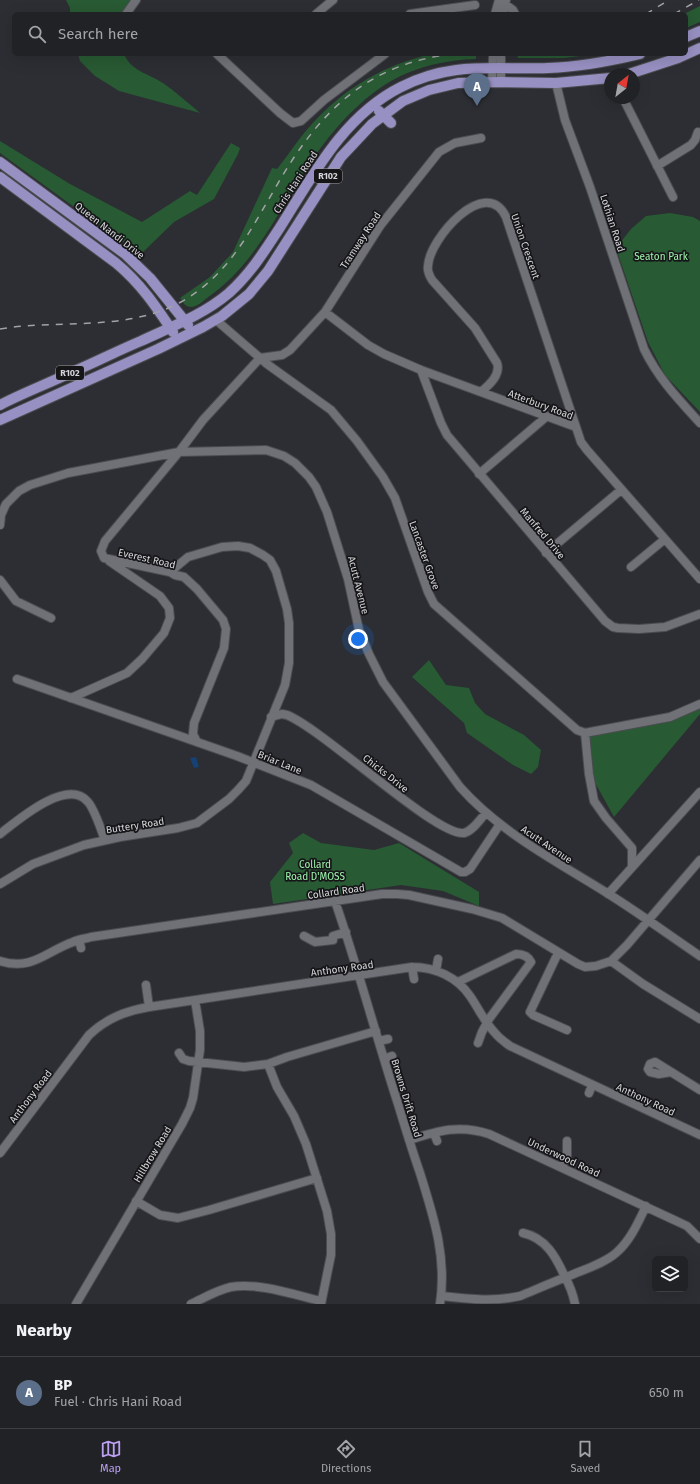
<!DOCTYPE html>
<html lang="en">
<head>
<meta charset="utf-8">
<style>
  body { margin:0; font-family:"Fira Sans",sans-serif; background:#292a2e; color:#f1f3f6 }
  .controls { position:absolute; right:12px; bottom:12px; display:grid; overflow:hidden; border-radius:6px; box-shadow:0 4px 16px #0002 }
  .controls button { width:36px; height:36px; display:grid; place-items:center; padding:0; border:0; border-bottom:1px solid #3e3f43; background:#212226; color:#f1f3f6; font:20px sans-serif }
  .compass { position:absolute; left:604px; top:68px; width:36px; height:36px; border-radius:50%; background:#212226; box-shadow:0 4px 16px #0002; rotate:31deg }
  .you { position:absolute; left:358px; top:639px; width:14px; height:14px; margin:-10px; border:3px solid #fff; border-radius:50%; background:#1a73e8; box-shadow:0 0 0 6px #1a73e833 }
  .badge { display:grid; place-items:center; width:26px; height:26px; border-radius:50%; background:#bca0f2; color:#fff; font-size:13px; font-weight:700 }
  .pin { position:absolute; translate:-50% -33px; filter:drop-shadow(0 1px 2px #0008) }
  .pin::after { content:''; position:absolute; top:21px; width:14px; height:12px; background:inherit; clip-path:polygon(0 0,100% 0,50% 100%) }
  .list { margin:0; padding:0; list-style:none }
  h2 { display:flex; justify-content:space-between; align-items:center; height:52px; margin:0; padding:0 16px; font-size:17px }
  h2 small { font-size:13px; font-weight:400; color:#a2a4a7 }
  .list li { display:grid; grid-template-columns:26px 1fr auto; gap:12px; align-items:center; box-sizing:border-box; height:72px; padding:0 16px; border-top:1px solid #3e3f43 }
  .list b { display:block; font-size:15px; white-space:nowrap }
  .list p { margin:0; font-size:13px; white-space:nowrap; color:#a2a4a7 }
  .list em { font-size:13px; font-style:normal; color:#a2a4a7 }
  .icon { flex:none; width:22px; height:22px; fill:none; stroke:currentColor; stroke-width:2; stroke-linecap:round; stroke-linejoin:round }
  .map { position:relative; flex:none; width:700px; height:1304px; overflow:hidden }
  .search { position:absolute; background:#212226; box-shadow:0 4px 16px #0002; left:12px; right:12px; top:12px; height:44px; display:flex; align-items:center; gap:10px; box-sizing:border-box; padding:0 14px; border-radius:6px; color:#a2a4a7; font-size:15px }
  .sheet { height:124px; background:#212226 }
  nav { display:flex; justify-content:space-around; align-items:center; box-sizing:border-box; height:56px; border-top:1px solid #3e3f43; background:#212226; font-size:11px; color:#a2a4a7 }
  nav a { display:grid; justify-items:center; gap:2px }
  nav .on { color:#bca0f2 }
  .map>svg:first-child { display:block }
</style>
</head>
<body>
<div class="map">
<svg width="700" height="1304" viewBox="0 0 700 1304">
  <rect width="100%" height="100%" fill="#2c2e33"/>
  <path fill="#285a33" d="M66 0H131L122 14H70V8Z
    M700 6V22L686 28V14H684Z
    M78 54H124C131 71 149 74 163 83 176 92 188 103 200 113L119 91 95 76 80 61Z
    M432 54H476V59C447 60 417 66 391 81 367 95 346 116 329 137 286 190 264 259 207 298 203 301 197 307 191 307 186 307 183 303 180 298L210 277 233 252 272 168 277 169C289 154 299 138 311 125 343 89 385 64 432 54Z
    M517 54H596L564 58H518Z
    M0 141 70 184 142 222 190 191 197 195 231 143 240 148 238 154 214 199 174 222 140 255 0 153Z
    M670 213 693 217 700 221V412L665 375 648 342 616 248 631 229 646 216Z
    M429 660 446 685 469 688 475 703 485 714 524 735 541 750 538 767 531 774 513 765 467 733 464 723 412 677Z
    M700 708V714L614 817 593 779 588 736Z
    M303 833 321 843 374 850 399 843 479 892V906L443 891 401 885 273 904 270 882 293 853 289 843Z"/>
  <path fill="#154173" d="M196 757 199 767 194 768 190 758Z"/>
  <g fill="none" stroke-linecap="round" stroke-linejoin="round">
    <g stroke="#4b4c50" stroke-width="10">
      <path id="minor" d="M505 4 513 10 515 14
        M126 14 136 0
        M316 14 333 0
        M410 14 475 5
        M495 14 499 0
        M503 14 506 0
        M217 54 280 113 293 123 301 121 324 100 385 54
        M492 82 493 57
        M501 82V57
        M556 83 565 120 590 187 644 349C658 378 679 400 700 423
        M623 98 673 197
        M657 166 691 145 695 140 698 132
        M325 312 368 345 384 354 421 370 576 427
        M216 320 267 364 331 410 357 441 383 477 395 498 428 592 434 604 577 730 585 733 590 732 670 717 700 704
        M260 358 282 355 290 350 325 312 380 226 439 152 455 143 481 138
        M421 370 441 423 447 435 605 621 613 627 618 628 639 629 665 627 700 614
        M481 392C489 385 501 375 497 363L475 328 432 280C429 275 427 271 428 266 429 239 486 174 506 217L581 442 587 450 700 579
        M479 474 546 417
        M0 525 1 515 6 504 19 491 30 485 68 473 179 452 266 450 284 456 295 463 309 477 316 487 327 512 348 579 359 630 369 654 383 682 460 787C501 833 556 861 607 893 639 913 669 935 700 956
        M546 553 621 490
        M631 567 665 539
        M0 580 16 601 51 618
        M17 679 237 756 311 785 461 872H465L470 869 500 824
        M71 698 127 673 142 659 164 633 170 618 169 608 160 596 109 561
        M271 717 282 714 287 715C324 730 437 837 464 833 473 831 480 819 486 813
        M585 733 589 774 594 801 606 818 632 848V867
        M197 742 193 734 194 723 224 648 226 629 223 620 197 589 184 577 175 575 170 572 104 558 101 551 105 541 179 452 203 420 260 358
        M0 834C17 821 66 778 87 801 94 807 101 830 105 840
        M0 884 33 864 84 845 120 837 178 828 197 823 229 799 238 790 246 781 285 685 289 663V623L287 609 276 571 270 560 263 555 250 548 238 546 222 547 188 557 170 572
        M608 894 700 792
        M335 901C358 968 376 1036 398 1104 405 1127 412 1150 420 1173 434 1218 447 1257 440 1304
        M304 936 315 942 333 940V936L346 932
        M79 940 81 948
        M558 953 530 1012 533 1015 567 1030
        M0 961C32 971 45 952 73 942 79 939 85 939 91 937L335 901 382 894H397L409 895 472 909 502 918 578 964 585 967 596 966 611 961 627 945 700 860
        M611 961 643 984 700 1019
        M412 967 414 979
        M436 971 438 959
        M458 982 516 954C522 954 528 956 531 962L489 1019 482 1032 478 1043
        M146 985 149 1007
        M379 1041 388 1039
        M179 1053 183 1059 189 1061 244 1067 268 1064 287 1057 376 1031
        M384 1059 392 1056
        M268 1064 277 1087 294 1116 306 1144 327 1211 331 1234V1255L321 1304
        M671 1072 659 1074 650 1072 648 1069 650 1064 655 1062 700 1090
        M589 1093 592 1085
        M434 1133 437 1141
        M409 1140C438 1131 459 1124 489 1134L672 1219 687 1226 700 1239
        M0 1153 89 1035C107 1018 126 1011 149 1007L412 967C435 967 457 977 470 996 479 1009 485 1023 496 1034 500 1039 505 1042 510 1046L700 1135
        M562 1167 567 1156V1141
        M136 1201 160 1215 178 1218 209 1210 317 1178
        M523 1233C546 1238 556 1257 565 1277 570 1286 573 1294 575 1304
        M442 1296C469 1299 494 1302 520 1296 537 1289 553 1282 569 1276 585 1269 603 1264 616 1253 630 1241 638 1223 646 1206
        M76 1304 182 1124 190 1108 193 1098 200 1050V1031L195 1000
        M191 1304C204 1298 217 1290 231 1287 257 1282 295 1295 321 1301"/>
    </g>
    <g stroke="#4b4c50" stroke-width="12">
      <path id="major" d="M686 37 700 31
        M629 74 678 58 700 48
        M379 111 391 123
        M0 162 125 254 150 278 188 325
        M0 177 116 263C141 284 155 305 173 332
        M0 405C23 393 47 384 70 373 94 363 117 351 141 341 171 327 203 315 229 293 250 274 264 252 279 229 312 177 343 116 401 87 452 61 494 70 548 68 579 67 611 61 640 54
        M0 420 158 349 203 327 222 316 249 294 268 271 341 157 372 124 403 101 429 90 458 83 501 82 556 83 610 78"/>
    </g>
    <use href="#minor" stroke="#6f7177" stroke-width="8"/>
    <use href="#major" stroke="#9790c2" stroke-width="10"/>
    <path stroke="#a2a3a7" stroke-width="1.5" stroke-dasharray="7 7" stroke-linecap="butt" d="M646 14 669 0
      M674 14 699 0
      M0 329C60 319 125 332 181 302 229 275 250 231 277 185 319 112 368 62 456 54"/>
  </g>
  <g text-anchor="middle" stroke-width="3.5" stroke-linejoin="round" paint-order="stroke">
    <g fill="#161619" stroke="#9c9c9f" stroke-width="1">
      <rect x="314" y="169" width="28" height="14" rx="3"/>
      <rect x="56" y="366" width="28" height="14" rx="3"/>
    </g>
    <g font-size="9" font-weight="bold" fill="#d5d6d9">
      <text x="328" y="179">R102</text>
      <text x="70" y="376">R102</text>
    </g>
    <g font-size="10" fill="#d5d6d9" stroke="#161619">
      <text transform="translate(295 182) rotate(-57)" y="4">Chris Hani Road</text>
      <text transform="translate(613 223) rotate(72)" y="4">Lothian Road</text>
      <text transform="translate(110 230) rotate(38)" y="4">Queen Nandi Drive</text>
      <text transform="translate(360 240) rotate(-57)" y="4">Tramway Road</text>
      <text transform="translate(526 246) rotate(71)" y="4">Union Crescent</text>
      <text transform="translate(541 404) rotate(20)" y="4">Atterbury Road</text>
      <text transform="translate(543 533) rotate(50)" y="4">Manfred Drive</text>
      <text transform="translate(425 555) rotate(70)" y="4">Lancaster Grove</text>
      <text transform="translate(147 558) rotate(13)" y="4">Everest Road</text>
      <text transform="translate(359 585) rotate(76)" y="4">Acutt Avenue</text>
      <text transform="translate(280 762) rotate(22)" y="4">Briar Lane</text>
      <text transform="translate(386 773) rotate(38)" y="4">Chicks Drive</text>
      <text transform="translate(135 825) rotate(-9)" y="4">Buttery Road</text>
      <text transform="translate(547 844) rotate(34)" y="4">Acutt Avenue</text>
      <text transform="translate(336 891) rotate(-8)" y="4">Collard Road</text>
      <text transform="translate(342 968) rotate(-8)" y="4">Anthony Road</text>
      <text transform="translate(30 1096) rotate(-53)" y="4">Anthony Road</text>
      <text transform="translate(407 1098) rotate(73)" y="4">Browns Drift Road</text>
      <text transform="translate(646 1099) rotate(25)" y="4">Anthony Road</text>
      <text transform="translate(152 1154) rotate(-59)" y="4">Hillbrow Road</text>
      <text transform="translate(564 1157) rotate(25)" y="4">Underwood Road</text>
    </g>
    <g font-size="10" fill="#9df4ac" stroke="#161619">
      <text x="661" y="260">Seaton Park</text>
      <text x="315" y="868">Collard<tspan x="315" dy="12">Road D'MOSS</tspan></text>
    </g>
  </g>
</svg>
<div class="controls">
<button><svg class="icon" aria-label="layers" viewBox="0 0 24 24"><path d="M12 4l9 5-9 5-9-5zM3 14l9 5 9-5"/></svg></button>
</div>
<svg class="compass" viewBox="-18 -18 36 36"><path d="M0-13l5 13h-10z" fill="#e53935"/><path d="M0 13l5-13h-10z" fill="#a2a4a7"/></svg>
<div class="you"></div>
<div class="pin badge" style="left:477px;top:106px;background:#5c6f8a">A</div>
<div class="search"><svg class="icon" aria-label="search" viewBox="0 0 24 24"><circle cx="10" cy="10" r="6"/><path d="M15 15l6 6"/></svg>Search here</div>
</div>
<section class="sheet">
<h2>Nearby<small></small></h2>
<ul class="list">
<li><span class="badge" style="background:#5c6f8a">A</span><div><b>BP</b><p>Fuel · Chris Hani Road</p></div><em>650 m</em></li>
</ul>
</section>
<nav>
<a class="on"><svg class="icon" aria-label="map" viewBox="0 0 24 24"><path d="M3 6l6-2 6 2 6-2v14l-6 2-6-2-6 2zM9 4v14M15 6v14"/></svg>Map</a>
<a><svg class="icon" aria-label="directions" viewBox="0 0 24 24"><path d="M12 3l9 9-9 9-9-9zM9 14v-3h6M13 9l2 2-2 2"/></svg>Directions</a>
<a><svg class="icon" aria-label="saved" viewBox="0 0 24 24"><path d="M7 4h10v16l-5-4-5 4z"/></svg>Saved</a>
</nav>
</body>
</html>
